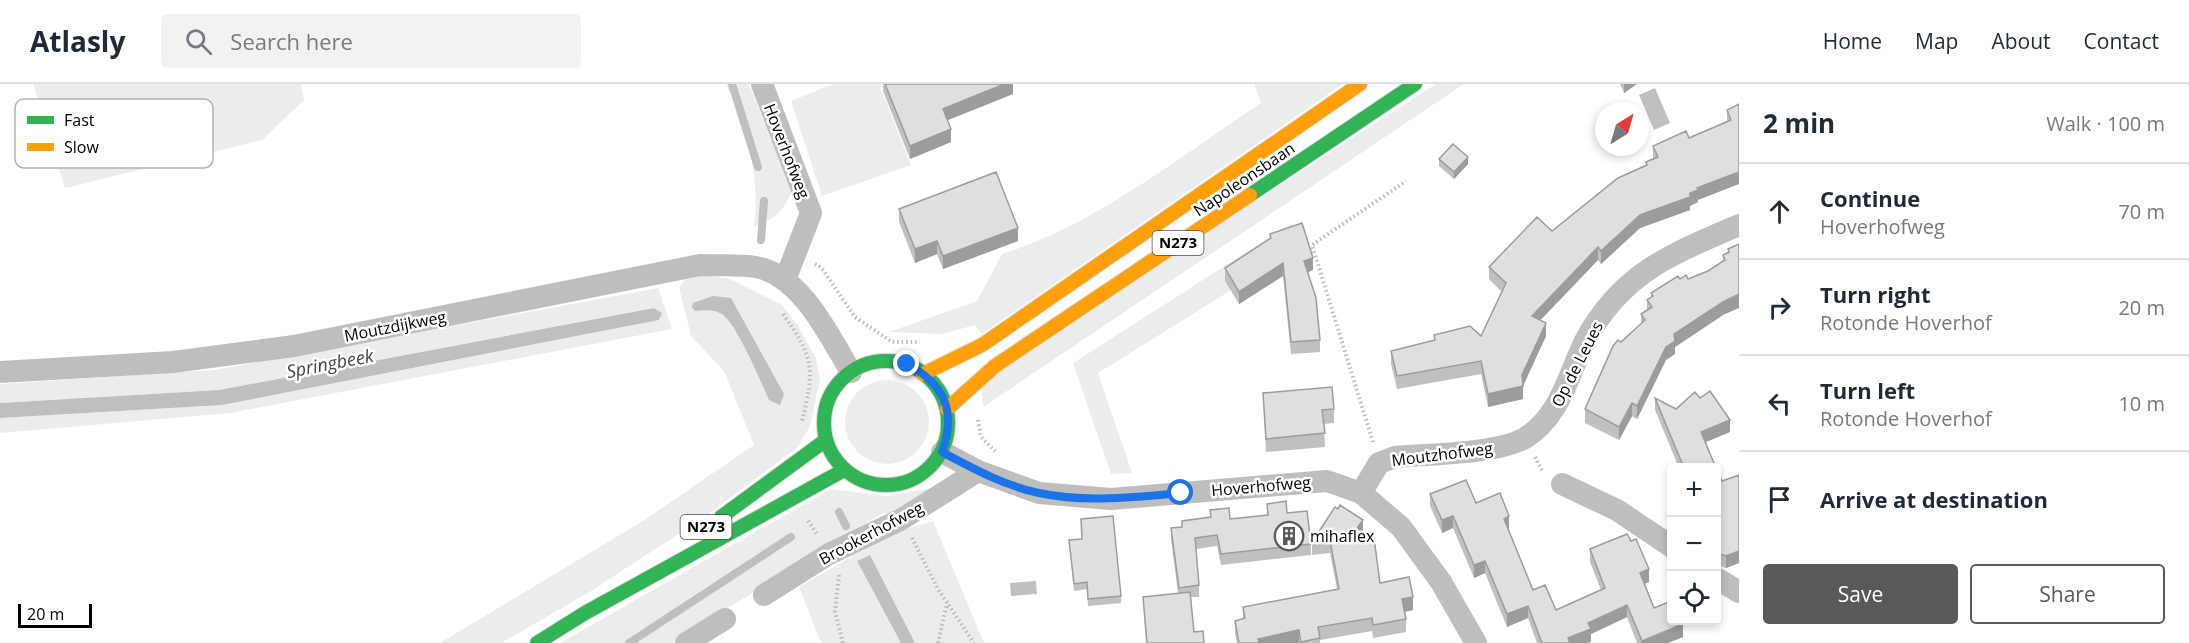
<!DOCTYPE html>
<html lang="en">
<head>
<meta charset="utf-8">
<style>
  body { margin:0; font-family:"Open Sans",sans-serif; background:#f2f2f3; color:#1f2937 }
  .controls { position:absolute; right:18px; bottom:18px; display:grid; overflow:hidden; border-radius:6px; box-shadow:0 3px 9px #0003 }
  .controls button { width:54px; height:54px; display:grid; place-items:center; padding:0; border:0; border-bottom:2px solid #e0e1e3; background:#fff; color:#1f2937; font:30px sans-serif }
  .compass { position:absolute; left:1595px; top:18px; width:54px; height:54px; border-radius:50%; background:#fff; box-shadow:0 3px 9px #0003; rotate:37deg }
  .scale { position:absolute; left:18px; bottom:15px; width:74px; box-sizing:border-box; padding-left:6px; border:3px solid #000; border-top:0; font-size:16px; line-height:21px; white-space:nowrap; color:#000; -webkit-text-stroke:4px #fff; paint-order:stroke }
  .stop { position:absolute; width:18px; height:18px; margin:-14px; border:4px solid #1a73e8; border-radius:50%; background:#fff }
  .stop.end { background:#1a73e8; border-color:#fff; box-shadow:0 2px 6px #0008 }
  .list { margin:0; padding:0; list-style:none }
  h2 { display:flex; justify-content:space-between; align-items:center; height:78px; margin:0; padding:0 24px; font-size:26px }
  h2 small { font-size:20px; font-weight:400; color:#747a83 }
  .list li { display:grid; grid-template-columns:39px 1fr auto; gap:18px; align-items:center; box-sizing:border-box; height:96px; padding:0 24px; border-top:2px solid #e0e1e3 }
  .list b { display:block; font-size:22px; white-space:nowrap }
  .list p { margin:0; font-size:20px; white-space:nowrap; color:#747a83 }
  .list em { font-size:20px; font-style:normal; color:#747a83 }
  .actions { display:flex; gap:12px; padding:18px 24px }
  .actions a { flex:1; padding:14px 0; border:2px solid #595959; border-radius:6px; text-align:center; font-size:21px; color:#595959 }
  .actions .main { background:#595959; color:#fff }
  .icon { flex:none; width:33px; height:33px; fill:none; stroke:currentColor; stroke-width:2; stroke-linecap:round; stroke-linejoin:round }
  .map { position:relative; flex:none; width:1739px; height:559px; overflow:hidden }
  header { display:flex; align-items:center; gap:36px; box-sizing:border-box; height:84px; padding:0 30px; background:#fff; border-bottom:2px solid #e0e1e3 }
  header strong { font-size:28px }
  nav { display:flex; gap:33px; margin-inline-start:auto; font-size:21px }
  .search { width:420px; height:54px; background:#f2f2f3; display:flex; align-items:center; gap:15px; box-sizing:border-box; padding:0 21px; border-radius:6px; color:#747a83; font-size:22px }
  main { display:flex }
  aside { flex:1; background:#fff }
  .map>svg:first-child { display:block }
</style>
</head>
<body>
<header>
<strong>Atlasly</strong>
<div class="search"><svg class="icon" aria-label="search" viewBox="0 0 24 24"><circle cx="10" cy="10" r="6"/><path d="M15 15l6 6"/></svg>Search here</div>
<nav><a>Home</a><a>Map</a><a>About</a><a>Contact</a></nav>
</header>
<main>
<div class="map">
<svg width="1739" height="559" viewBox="0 0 1739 559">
  <rect width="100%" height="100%" fill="#fff"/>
  <path fill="#ececec" d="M33 0H301L304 16 262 56 65 104Z
    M726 0H749L792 107C783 128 776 134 754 143 761 94 747 44 726 0Z
    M833 0H879L911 81 822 112 791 17Z
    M1254 0H1343L982 250 975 241 942 250 889 248 977 217 1002 170C1097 140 1179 73 1261 19Z
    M1436 0H1464L983 323 981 300 1148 186Z
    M1292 139 1302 162 1098 289 1132 389 1111 390 1073 279Z
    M705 191 730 195 782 221 798 242 816 274 820 295 810 342 798 363 703 434 588 509 501 559H440L646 435 754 361 724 287 691 252 679 203 686 195Z
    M658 204 672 245 230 329 0 349V334L222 321 659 236 662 229 653 224 219 306 0 319V300L214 286Z
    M845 338a42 42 0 1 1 84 0a42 42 0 1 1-84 0Z
    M938 403 899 428 881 430 671 559H560L831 405 886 412Z
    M933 437 984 559H915L870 471 857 477 901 559H821L799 503 890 450Z"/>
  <path fill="#bfbfbf" d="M1655 4 1670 39 1654 46 1639 11Z
    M713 212 731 214 784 310 780 321 769 316C761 298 737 240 722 230 714 225 704 226 695 227L692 223 693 219Z
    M654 224 662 229 659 236 222 321 0 334V319L219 306Z
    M870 471 915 559H901L857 477Z
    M1036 497 1037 510 1011 512 1010 499Z"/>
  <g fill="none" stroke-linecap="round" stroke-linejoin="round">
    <path stroke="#bfbfbf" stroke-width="8" d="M732 0 758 83
      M761 156 764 117
      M839 428 846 442
      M629 559 791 453"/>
    <g stroke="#dbdbdb" stroke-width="16">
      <path id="fast" d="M1250 111 1415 0
        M824 339a62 62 0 1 1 124 0a62 62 0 1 1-124 0Z
        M721 433 826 356
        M537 559 585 529 844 386"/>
    </g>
    <g stroke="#dbdbdb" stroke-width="16">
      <path id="slow" d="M923 290 982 261 1360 0
        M947 325 995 282 1250 111"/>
    </g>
    <path stroke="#b9b9b9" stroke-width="4" stroke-dasharray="1.5 3" stroke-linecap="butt" d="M815 180 821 183 855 233 892 258H920
      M783 230C814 274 815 285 802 337
      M978 336 981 353 995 367
      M1373 358 1312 161 1406 97
      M1535 373 1543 388
      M808 437 817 450
      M912 454 938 505 974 559
      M839 491 835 528 843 559
      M938 559 947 519"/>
    <path stroke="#bebebe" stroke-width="22" d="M762 0 811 129 785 196
      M0 288 173 278 294 262 700 181C718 182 738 180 756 183 801 191 830 253 851 288
      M942 368 978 387 1039 409 1111 415 1327 397 1361 409 1401 443 1441 498 1476 559
      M1562 400 1617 426 1672 463
      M1361 409 1379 379 1395 373C1429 370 1497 370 1525 354 1561 332 1568 290 1586 255 1623 188 1672 170 1739 141
      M1716 494 1739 508
      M764 511 829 470 902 435 978 387
      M686 559 725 535"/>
    <use href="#fast" stroke="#30b455" stroke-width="14"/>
    <use href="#slow" stroke="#ff9f0a" stroke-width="14"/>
  </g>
  <path fill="#c0c0c0" d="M883 0H1013V10L948 36 951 58 910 75 883 7Z
    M1620 0H1637L1624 9Z
    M1739 20 1698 116V118L1690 122V126L1640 144 1601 180 1598 176 1540 236 1546 252 1523 302V315L1488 323 1481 290 1397 305 1391 280V267L1434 256V251L1481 252 1502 208 1489 195V183L1552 147 1646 82V78L1653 75V62L1689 54 1727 37V26Z
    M1439 75 1468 80 1454 95 1439 82Z
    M899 125 1018 157 943 185 937 170 915 179 899 138Z
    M1270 150 1313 186 1308 188 1320 256V268L1291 270 1283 192 1239 220 1225 197V184L1270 155Z
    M1739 160 1723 231 1675 263V270L1666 276 1637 335 1632 332 1619 356 1585 339V325L1641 240V230L1647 226V216L1651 213V209L1680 195H1688L1708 187 1723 177V171L1728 169V165Z
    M1263 309 1334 325V339L1324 340 1325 363 1266 368Z
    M1655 314 1676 325 1730 348 1706 358 1716 384H1679L1655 326Z
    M1716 384 1722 397 1739 391V479L1726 484 1720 482 1716 473Z
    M1430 410 1476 419 1509 445H1508L1533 506 1556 526 1601 506 1590 478V465L1649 498 1644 500 1654 524 1683 553 1668 559H1637L1627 533 1591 550V558L1587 559H1537L1528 534 1507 543 1485 489 1474 494 1453 444 1442 449 1430 422Z
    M1267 420 1287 429 1311 460V471L1221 481 1217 462 1196 465 1199 501V513H1191L1194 548 1204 559H1146L1143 513 1178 509 1171 455V444L1182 443V437L1210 433V426L1230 435 1267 431Z
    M1081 435 1121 512V519L1088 522 1087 505 1074 507 1069 456 1082 455Z
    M1363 447 1380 499 1413 526 1405 528 1406 535V548L1373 554 1372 547 1320 556V559H1237L1235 550V537L1243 535V523L1337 505 1330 469 1312 471V458Z"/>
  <path fill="#9c9c9c" d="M1004 0H1013V10L943 38V25Z
    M1624 0H1637L1624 9Z
    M951 45V58L910 75V62Z
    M1468 73V80L1454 95V88Z
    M1739 88V100L1698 116V118L1690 122V126L1640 144 1601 180V167L1640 131 1690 109 1697 104Z
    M1018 144V157L943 185V172Z
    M937 157V170L915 179V165Z
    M1598 163V176L1532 245V232Z
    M1313 174V186L1304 190V177Z
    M1283 179V192L1239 220V208Z
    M1739 210V224L1723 231 1675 263V270L1666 276 1637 335V322L1666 263 1674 250 1723 218Z
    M1546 239V252L1523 302V315L1488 323V310L1522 291Z
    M1632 319V332L1619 356V343Z
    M1730 336V348L1701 360V348Z
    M1453 432V444L1442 449V436Z
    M1509 432V445L1504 447V435Z
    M1363 436V449L1357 444Z
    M1739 467V479L1726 484V472Z
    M1485 477V489L1474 494V481Z
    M1649 485V498L1640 502V489Z
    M1413 513V526L1402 528V515Z
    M1627 521V533L1591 550V558L1587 559H1568V554L1588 539Z
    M1528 522V534L1507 543V530Z
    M1683 540V553L1668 559H1642V557Z
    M1299 546V559H1258V555Z"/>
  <path fill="#dfdfdf" stroke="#9c9c9c" stroke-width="1.5" d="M885 0H1004L943 25 951 45 910 62Z
    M1739 20V88L1697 104 1698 106 1690 109V113L1640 131 1601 167 1598 163 1532 232 1546 239 1522 291 1523 302 1488 310 1481 277 1397 292 1391 267 1435 256 1434 251 1470 242 1481 252 1506 199 1489 183 1537 133 1552 147 1618 94 1647 81 1646 78 1658 73 1653 62 1686 47 1689 54 1731 36 1727 26Z
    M1453 60 1468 73 1454 88 1439 75Z
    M996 88 1018 144 943 172 937 157 915 165 899 125Z
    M1302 139 1313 174 1304 177 1316 214 1320 256 1291 258 1283 179 1239 208 1225 184 1271 154 1270 150Z
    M1739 160V210L1723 218 1674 250 1675 257 1666 263 1637 322 1632 319 1619 343 1585 325 1613 262 1618 256 1621 258 1645 236 1641 230 1652 223 1647 216 1653 212 1651 209 1678 192 1680 195 1686 191 1688 195 1708 187 1725 176 1723 171 1729 168 1728 165Z
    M1332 303 1334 325 1322 326 1325 349 1266 355 1263 309Z
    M1710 307 1730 336 1701 348 1716 384H1684L1655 314 1676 325 1695 308 1700 314Z
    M1716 384 1722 397 1739 391V467L1726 472 1720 470 1716 461Z
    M1466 396 1476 419 1500 409 1509 432 1504 435 1533 506 1545 501 1556 526 1605 504 1590 465 1627 450 1631 457 1636 455 1649 485 1640 489 1654 524 1671 517V537H1681L1683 540 1642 557 1627 521 1588 539 1591 545 1568 554 1570 559H1542L1528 522 1507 530 1485 477 1474 481 1453 432 1442 436 1430 410Z
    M1286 417 1287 429 1307 427 1311 460 1221 470 1217 451 1195 454 1199 501 1179 504 1171 444 1182 443V437L1211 433 1210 426 1229 424 1230 435 1268 431 1267 420Z
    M1340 421 1363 436 1357 444 1374 454 1380 499 1409 493 1413 513 1402 515 1406 535 1373 541 1372 534 1318 543 1320 554 1301 558 1299 546 1258 555 1259 559H1239L1235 537 1245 534 1243 523 1339 505 1330 456 1312 458 1335 423 1338 425Z
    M1113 432 1121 512 1088 515 1087 498 1074 500 1069 456 1082 455 1081 435Z
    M1190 508 1194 548 1203 547 1204 559H1147L1143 513Z"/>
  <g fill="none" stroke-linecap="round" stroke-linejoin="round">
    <path stroke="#1a73e8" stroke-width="8" d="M907 280C944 300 957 327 942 368 972 384 1005 402 1039 409 1085 419 1135 413 1181 409"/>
  </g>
  <defs>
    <g id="building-ring" transform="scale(1.5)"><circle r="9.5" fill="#fff" stroke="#595959" stroke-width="1.5"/><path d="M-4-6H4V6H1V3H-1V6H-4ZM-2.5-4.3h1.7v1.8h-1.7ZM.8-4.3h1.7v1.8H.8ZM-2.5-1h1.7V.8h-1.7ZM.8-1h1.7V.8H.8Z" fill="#595959"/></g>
  </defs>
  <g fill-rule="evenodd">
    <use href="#building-ring" x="1289" y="452"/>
  </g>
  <g text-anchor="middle" stroke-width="5" stroke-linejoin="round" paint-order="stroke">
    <g fill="#fff" stroke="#4c4c4c" stroke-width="1.5">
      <rect x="1152.5" y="147" width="51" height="24" rx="4.5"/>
      <rect x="680.5" y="431" width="51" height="24" rx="4.5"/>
    </g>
    <g font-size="15" font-weight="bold" fill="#000">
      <text x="1178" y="164">N273</text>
      <text x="706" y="448">N273</text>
    </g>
    <g font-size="16" fill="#000" stroke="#fff">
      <text transform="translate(787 67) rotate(69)" y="6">Hoverhofweg</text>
      <text transform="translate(1244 95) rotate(-34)" y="6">Napoleonsbaan</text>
      <text transform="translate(395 242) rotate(-11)" y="6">Moutzdijkweg</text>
      <text transform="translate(1577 280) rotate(-63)" y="6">Op de Leues</text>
      <text transform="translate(1442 370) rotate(-7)" y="6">Moutzhofweg</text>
      <text transform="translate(1261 402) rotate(-5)" y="6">Hoverhofweg</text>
      <text transform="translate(871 449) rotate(-28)" y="6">Brookerhofweg</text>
    </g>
    <g font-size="16" fill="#000" stroke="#fff" text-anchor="start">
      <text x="1310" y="458">mihaflex</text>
    </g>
    <g font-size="18" font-style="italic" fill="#444" stroke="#fff">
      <text transform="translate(330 280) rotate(-11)" y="6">Springbeek</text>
    </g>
  </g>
  <rect x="15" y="15" width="198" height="69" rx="9" fill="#fff" stroke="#b2b2b2" stroke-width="1.5"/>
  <rect x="27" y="32" width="27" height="8" fill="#30b455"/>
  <rect x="27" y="59" width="27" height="8" fill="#ff9f0a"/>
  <g font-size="16" fill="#000">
    <text x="64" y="42">Fast</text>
    <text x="64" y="69">Slow</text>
  </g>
</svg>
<div class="controls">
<button>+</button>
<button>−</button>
<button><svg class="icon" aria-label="locate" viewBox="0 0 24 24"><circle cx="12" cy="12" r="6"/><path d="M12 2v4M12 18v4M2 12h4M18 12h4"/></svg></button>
</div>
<svg class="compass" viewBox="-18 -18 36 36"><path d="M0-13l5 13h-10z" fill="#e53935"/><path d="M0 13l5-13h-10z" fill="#747a83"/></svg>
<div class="scale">20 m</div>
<div class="stop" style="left:1181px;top:409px"></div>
<div class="stop end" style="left:907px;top:280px"></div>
</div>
<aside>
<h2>2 min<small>Walk · 100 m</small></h2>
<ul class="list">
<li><svg class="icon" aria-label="ahead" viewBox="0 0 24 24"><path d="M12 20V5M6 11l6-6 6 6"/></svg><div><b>Continue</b><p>Hoverhofweg</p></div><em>70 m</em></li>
<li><svg class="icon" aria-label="right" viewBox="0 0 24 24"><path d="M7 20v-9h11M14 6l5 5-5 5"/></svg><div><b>Turn right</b><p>Rotonde Hoverhof</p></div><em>20 m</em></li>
<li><svg class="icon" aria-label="left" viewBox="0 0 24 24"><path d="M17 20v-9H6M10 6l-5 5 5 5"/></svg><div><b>Turn left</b><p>Rotonde Hoverhof</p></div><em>10 m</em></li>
<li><svg class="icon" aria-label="arrive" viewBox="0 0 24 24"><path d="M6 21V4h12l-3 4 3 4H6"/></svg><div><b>Arrive at destination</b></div></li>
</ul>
<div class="actions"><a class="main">Save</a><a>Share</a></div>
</aside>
</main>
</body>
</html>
